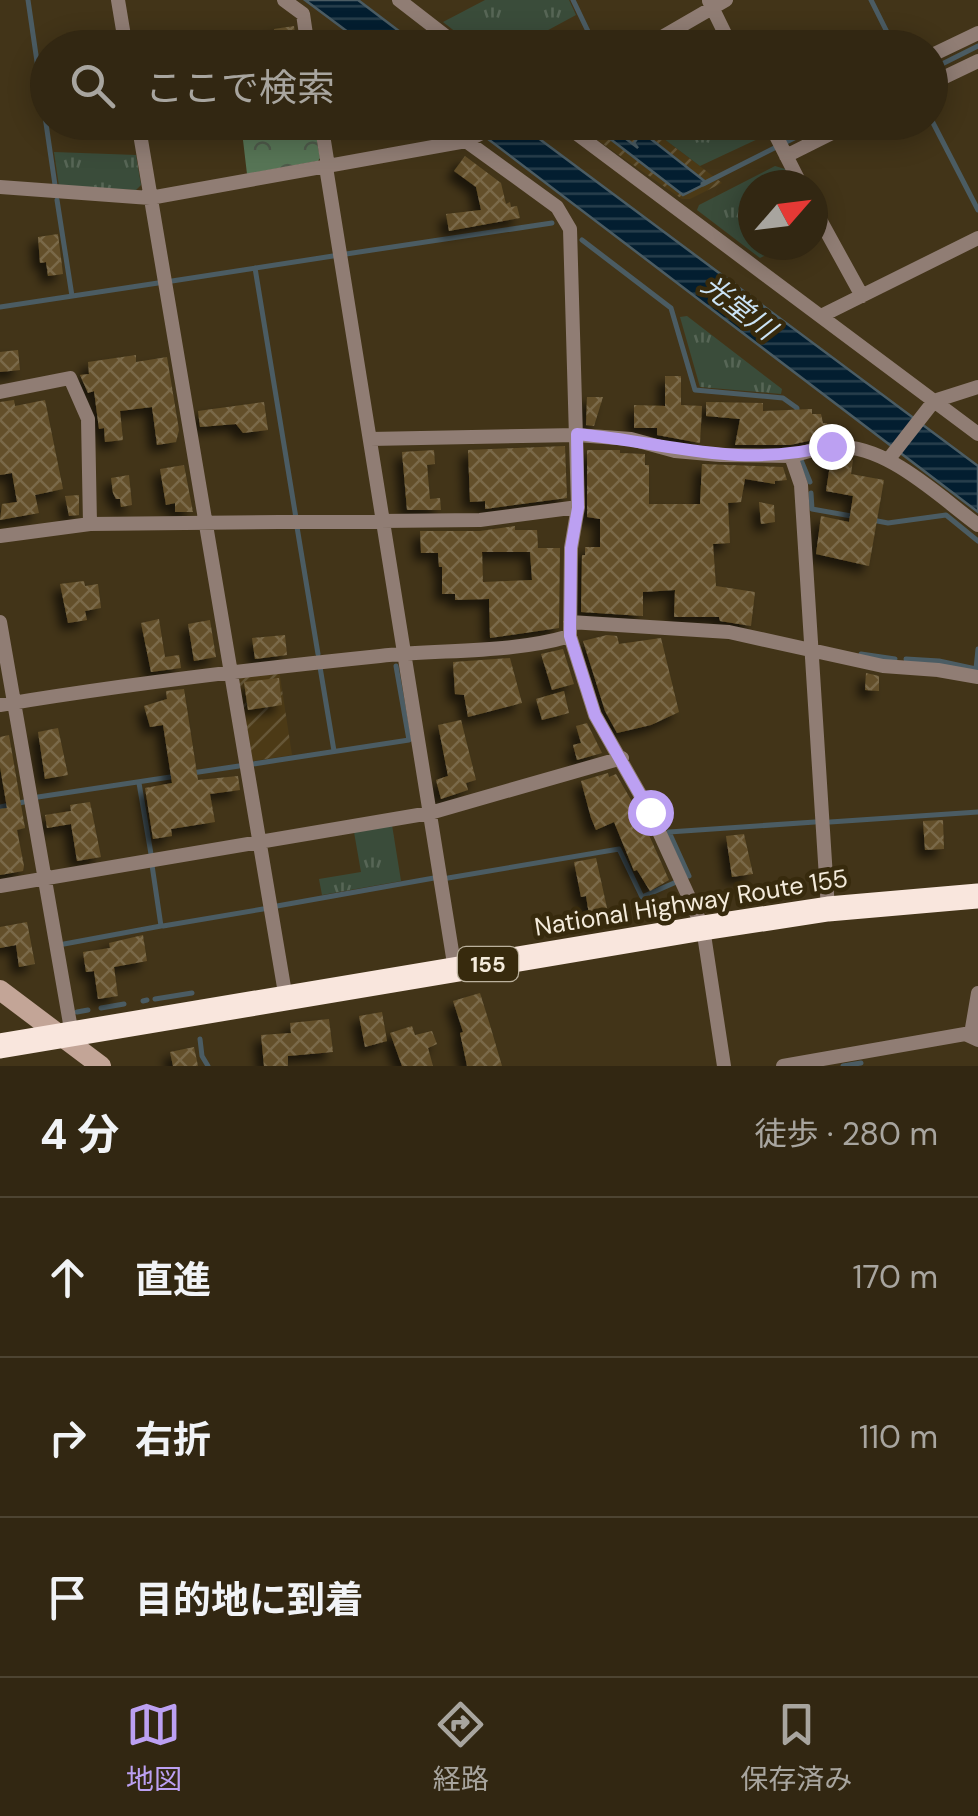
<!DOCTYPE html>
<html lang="ja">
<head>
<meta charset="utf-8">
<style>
  body { margin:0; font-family:"DM Sans","Noto Sans JP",sans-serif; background:#3d3320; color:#f1f3f6 }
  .compass { position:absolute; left:738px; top:170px; width:90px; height:90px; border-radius:50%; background:#322712; box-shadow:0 5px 25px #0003; rotate:62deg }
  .stop { position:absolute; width:30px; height:30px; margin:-22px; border:8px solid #bca0f2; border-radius:50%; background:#fff }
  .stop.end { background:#bca0f2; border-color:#fff; box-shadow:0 2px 10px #0008 }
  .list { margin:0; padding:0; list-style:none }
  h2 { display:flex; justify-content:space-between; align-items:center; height:130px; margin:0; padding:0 40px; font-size:42px }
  h2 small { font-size:32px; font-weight:400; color:#a8a59f }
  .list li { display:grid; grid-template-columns:65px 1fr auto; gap:30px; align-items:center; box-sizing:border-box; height:160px; padding:0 40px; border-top:2px solid #4d4432 }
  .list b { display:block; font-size:38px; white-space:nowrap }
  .list em { font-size:32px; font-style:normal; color:#a8a59f }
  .icon { flex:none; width:55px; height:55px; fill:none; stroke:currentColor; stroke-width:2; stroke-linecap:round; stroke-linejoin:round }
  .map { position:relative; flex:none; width:978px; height:1066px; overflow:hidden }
  .search { position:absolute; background:#322712; box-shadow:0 5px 25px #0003; left:30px; right:30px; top:30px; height:110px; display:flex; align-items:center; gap:25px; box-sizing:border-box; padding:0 35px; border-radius:55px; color:#a8a59f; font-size:38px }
  .sheet { height:610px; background:#322712 }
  nav { display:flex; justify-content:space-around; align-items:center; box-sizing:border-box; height:140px; border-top:2px solid #4d4432; background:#322712; font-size:28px; color:#a8a59f }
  nav a { display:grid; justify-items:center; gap:5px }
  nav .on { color:#bca0f2 }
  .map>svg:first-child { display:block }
</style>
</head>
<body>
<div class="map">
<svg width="978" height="1066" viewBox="0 0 978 1066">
  <defs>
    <pattern id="industrial-furrows" width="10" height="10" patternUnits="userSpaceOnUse" patternTransform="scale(2.5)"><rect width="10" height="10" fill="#4c3a16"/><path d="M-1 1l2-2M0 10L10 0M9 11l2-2" fill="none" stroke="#665737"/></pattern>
    <pattern id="grass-tufts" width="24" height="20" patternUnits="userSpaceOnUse" patternTransform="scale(2.5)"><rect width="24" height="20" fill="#3a4c3a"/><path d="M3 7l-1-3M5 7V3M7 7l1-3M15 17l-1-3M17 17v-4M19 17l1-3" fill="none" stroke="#576656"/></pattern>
    <pattern id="forest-crowns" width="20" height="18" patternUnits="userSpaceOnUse" patternTransform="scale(2.5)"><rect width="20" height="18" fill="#577556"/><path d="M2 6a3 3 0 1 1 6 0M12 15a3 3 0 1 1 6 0" fill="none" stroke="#4f5b4b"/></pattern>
    <pattern id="water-rules" width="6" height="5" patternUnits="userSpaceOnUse" patternTransform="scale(2.5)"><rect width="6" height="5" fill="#031e30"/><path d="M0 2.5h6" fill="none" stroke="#283f4d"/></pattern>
    <pattern id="building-cross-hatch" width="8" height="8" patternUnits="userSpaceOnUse" patternTransform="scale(2.5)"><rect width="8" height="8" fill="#63502a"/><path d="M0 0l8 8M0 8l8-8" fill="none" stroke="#7a6948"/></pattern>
    <filter id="shadow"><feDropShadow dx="-7" dy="7" stdDeviation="5" flood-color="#0009"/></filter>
  </defs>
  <rect width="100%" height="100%" fill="#423418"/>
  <path fill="url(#industrial-furrows)" d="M573 123H643L722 183 690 199H682Z
    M279 670 292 755 253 761 238 682 246 673Z"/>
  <path fill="url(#grass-tufts)" d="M485 0H569L576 15 539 35 545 47H475L443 22Z
    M643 123H681L689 136 717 123H761L764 130 762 137 700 166Z
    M54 152 136 155 141 185 136 190 59 186Z
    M775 166 785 169 793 185H753V245H785L760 258 697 210 699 205Z
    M687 316 782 389 781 394 700 387 680 317Z
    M392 825 401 881 322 895 319 879 361 872 354 832Z"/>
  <path fill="url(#forest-crowns)" d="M260 33 263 47H233L231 37Z
    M241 123H314L320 158 318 161 247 174Z"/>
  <path fill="url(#water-rules)" stroke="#4b5c63" stroke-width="2.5" d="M305 0H358L420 47H368Z
    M467 123H518L978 466V512Z
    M605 123 638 148 634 143 642 132 707 183 683 195 600 131Z"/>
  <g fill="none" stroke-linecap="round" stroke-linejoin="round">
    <path stroke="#4b5c63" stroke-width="5" d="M28 0 55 185
      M573 0 596 48
      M871 0 895 48
      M930 70 978 46
      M930 117 978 210
      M703 184 826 122
      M57 200 72 296
      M582 240 671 308 695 390 783 398 797 408V415
      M346 254 552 223
      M255 268 296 518
      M172 281 333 256
      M0 307 158 283
      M801 460 810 482
      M811 493 812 509 857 517
      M872 520 888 523 946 515 978 541
      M297 527 318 654
      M861 654 895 659
      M906 659 939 661 976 669 978 649
      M320 667 334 751
      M253 764 409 740 396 666
      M192 773 239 766
      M139 783 151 854
      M38 797 177 776
      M0 807 24 802
      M830 822 978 812
      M689 876 669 832 815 822
      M448 878 619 849 642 897 674 883
      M277 906 434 878
      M163 926 263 909
      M64 944 161 926 152 865
      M155 999 192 993
      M143 1001 147 1000
      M101 1008 124 1004
      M77 1012 88 1010
      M200 1039 202 1056 208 1066
      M843 1066 861 1063"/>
  </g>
  <path fill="url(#building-cross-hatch)" fill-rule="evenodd" filter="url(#shadow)" d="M294 26 297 48H277L274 29Z
    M465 156 501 183 506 204 510 202 511 207 517 206 520 218 449 231 446 214 481 210 476 187 454 171Z
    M58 234 63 274 48 276 46 262 40 263 38 237Z
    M18 350 20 370 0 372V352Z
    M136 355V362L167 357 179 430 176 442 157 445 152 407 120 411 123 440 105 442 104 428 99 429 94 391 88 393 80 375 89 374 88 362Z
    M665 376H681V405L702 406 700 443 657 435V428H634V405L665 406Z
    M587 397H603L594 426 586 425Z
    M14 400 15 406 45 400 63 489 35 495 39 513 0 520 2 504 17 502 12 473 0 475V402Z
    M264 402 268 430 243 433 236 424 200 427 198 411Z
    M706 402 763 403V411L812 409V414H821L823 423H827V437L790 445H735L740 419 706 416Z
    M565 446 567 498 485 509V501L470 502 468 450Z
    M434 450 435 464 427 465 430 499 440 498 441 510H407L402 452Z
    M587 450H620V453L645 454V465H649V504H700L702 464 783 467 787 480 775 481V484L745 479 741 502 728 503 730 543 713 544 716 586 755 592 751 626 720 621 719 617H674L675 590 643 592V616L581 612 582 555H585V547H600V519L587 517Z
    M831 458 853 460 851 474 884 480 869 566 816 554 821 516 849 522 853 496 826 491Z
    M184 465 193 512H175V503L166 505 160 469Z
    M129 475 132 505 121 507 120 499H116L113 493 111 478Z
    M79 495V515L69 516 65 496Z
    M759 502 774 505 775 522 761 524Z
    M515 526V530H537L538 548H560L559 628 490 638 489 599 455 600V594H442V567H439L438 553H421L420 531H480ZM482 552H530L532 580 483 582Z
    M84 581 85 586 98 584 101 608 85 611 87 620 68 623 60 584Z
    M159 619 165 657 179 655 181 668 151 672 141 623Z
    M210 620 216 657 194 661 188 624Z
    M285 635 287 655 255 659 252 638Z
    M607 635 617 636 619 644 661 638 679 712 651 725 617 733 605 711 583 641Z
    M563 649 574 684 552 690 541 654Z
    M510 658 522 703 468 717 464 695 455 694 453 662Z
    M866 673 879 676V691L865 690Z
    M279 678 282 705 248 710 244 682Z
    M184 689 198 780 238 776 240 790 210 794 215 822 171 829 172 836 153 839 145 788 172 783 163 725 150 727 144 706 167 699 166 691Z
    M564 691 569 713 542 720 536 699Z
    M461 720 476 780 466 783 468 790 441 799 436 780 448 776 438 725Z
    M587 723 602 753 577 760 573 745 581 743 576 726Z
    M58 728 68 775 45 779 38 732Z
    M9 735 25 828 17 830 24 866 23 871 0 875V809L7 808 0 767V737Z
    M608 773 609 777 616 774 641 817 669 880 650 891 637 870 634 871 614 822 596 830 591 818 581 781Z
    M90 802 101 857 77 861 71 824 47 828 45 815 71 811 70 805Z
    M943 820 944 849 925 850 923 821Z
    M744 834 753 874 732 877 726 836Z
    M596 858 609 917 590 921 586 896 581 897 574 862Z
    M27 922 35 964 19 967 16 945 0 948V927Z
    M143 935 147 961 114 967 118 996 98 999 94 971 86 972 83 952 110 948 109 943Z
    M480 993 490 1025 502 1066H467L460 1033 463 1032 453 1001Z
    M382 1012 387 1041 365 1047 359 1016Z
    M329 1019 333 1052 288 1056V1066H264L261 1035 291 1033 290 1023Z
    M412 1026 415 1035 432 1031 437 1044 428 1048 433 1066H402L390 1033Z
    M194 1047 198 1066H173L170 1052Z"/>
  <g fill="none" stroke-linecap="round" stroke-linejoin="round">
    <path stroke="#907d74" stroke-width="14" d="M118 0 126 48
      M284 0 303 14 308 48
      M399 0 461 48
      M709 1 732 48
      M643 48 726 0
      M930 56 978 33
      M930 84 978 61
      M138 122 286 999
      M321 122 328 166
      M561 122 978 434
      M769 122 801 185
      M774 134 797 122
      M466 141 557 207 570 229 578 507 571 548 570 636 595 715 650 812 703 928 724 1066
      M786 156 854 122
      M326 167 455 970
      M0 187 150 198 466 141 503 122
      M813 207 862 296
      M823 315 978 238
      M0 392 70 378 88 419 90 524
      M370 439 577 435 631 439 675 451 720 455 791 456
      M888 460 934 401 978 387
      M0 536 90 524 480 520 578 507
      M0 622 72 1035
      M570 622 729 632 883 666 938 670 978 677
      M0 705C126 684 253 669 380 656 442 649 509 654 570 636
      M0 886 430 813 622 758
      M828 909 801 485 791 456C803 453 816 448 829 447 884 441 937 495 978 525
      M971 1034 978 993
      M783 1066 965 1034 978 1040"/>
    <path stroke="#c3a597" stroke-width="20" d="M0 990 101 1066"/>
    <path stroke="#f9e6dd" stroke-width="25" d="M0 1046 703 928 828 909 978 896"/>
  </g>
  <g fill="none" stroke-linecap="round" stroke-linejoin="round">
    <path stroke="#bca0f2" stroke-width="12" d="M650 812 595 715 570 636 571 548 578 508 577 434C672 443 734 469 831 446"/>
  </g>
  <g text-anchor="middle" stroke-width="9" stroke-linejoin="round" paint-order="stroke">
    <rect fill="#372a0d" stroke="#bbb19d" stroke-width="2.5" x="458" y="947" width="60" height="34" rx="8"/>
    <g font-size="22" font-weight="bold" fill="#f4ebdb">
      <text x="488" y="972">155</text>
    </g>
    <g font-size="25" fill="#f4ebdb" stroke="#372a0d">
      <text transform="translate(691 902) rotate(-9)" y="9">National Highway Route 155</text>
    </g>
    <g font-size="28" font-style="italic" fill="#cbe3f6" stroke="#372a0d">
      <text transform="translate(739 307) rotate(38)" y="10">光堂川</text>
    </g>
  </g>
</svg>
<svg class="compass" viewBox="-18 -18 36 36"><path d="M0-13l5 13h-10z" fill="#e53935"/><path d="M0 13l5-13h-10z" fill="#a8a59f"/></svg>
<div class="stop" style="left:650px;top:812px"></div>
<div class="stop end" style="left:831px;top:446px"></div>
<div class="search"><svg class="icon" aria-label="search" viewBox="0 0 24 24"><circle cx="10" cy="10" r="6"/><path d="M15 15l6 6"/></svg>ここで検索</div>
</div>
<section class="sheet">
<h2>4 分<small>徒歩 · 280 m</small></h2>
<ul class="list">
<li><svg class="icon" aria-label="ahead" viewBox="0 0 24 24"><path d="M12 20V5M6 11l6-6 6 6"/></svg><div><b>直進</b></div><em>170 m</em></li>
<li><svg class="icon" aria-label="right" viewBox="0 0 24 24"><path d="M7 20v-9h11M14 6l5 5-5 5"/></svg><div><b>右折</b></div><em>110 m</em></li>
<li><svg class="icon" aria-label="arrive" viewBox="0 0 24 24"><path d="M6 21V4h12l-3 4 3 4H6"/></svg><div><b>目的地に到着</b></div></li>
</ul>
</section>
<nav>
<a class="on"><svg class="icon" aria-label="map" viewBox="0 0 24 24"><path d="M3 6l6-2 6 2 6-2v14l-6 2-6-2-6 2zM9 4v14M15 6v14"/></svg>地図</a>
<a><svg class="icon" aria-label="directions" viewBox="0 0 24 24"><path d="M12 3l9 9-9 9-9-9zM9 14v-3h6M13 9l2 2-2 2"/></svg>経路</a>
<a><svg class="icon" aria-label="saved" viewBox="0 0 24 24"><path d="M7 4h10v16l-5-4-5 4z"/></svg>保存済み</a>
</nav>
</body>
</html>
